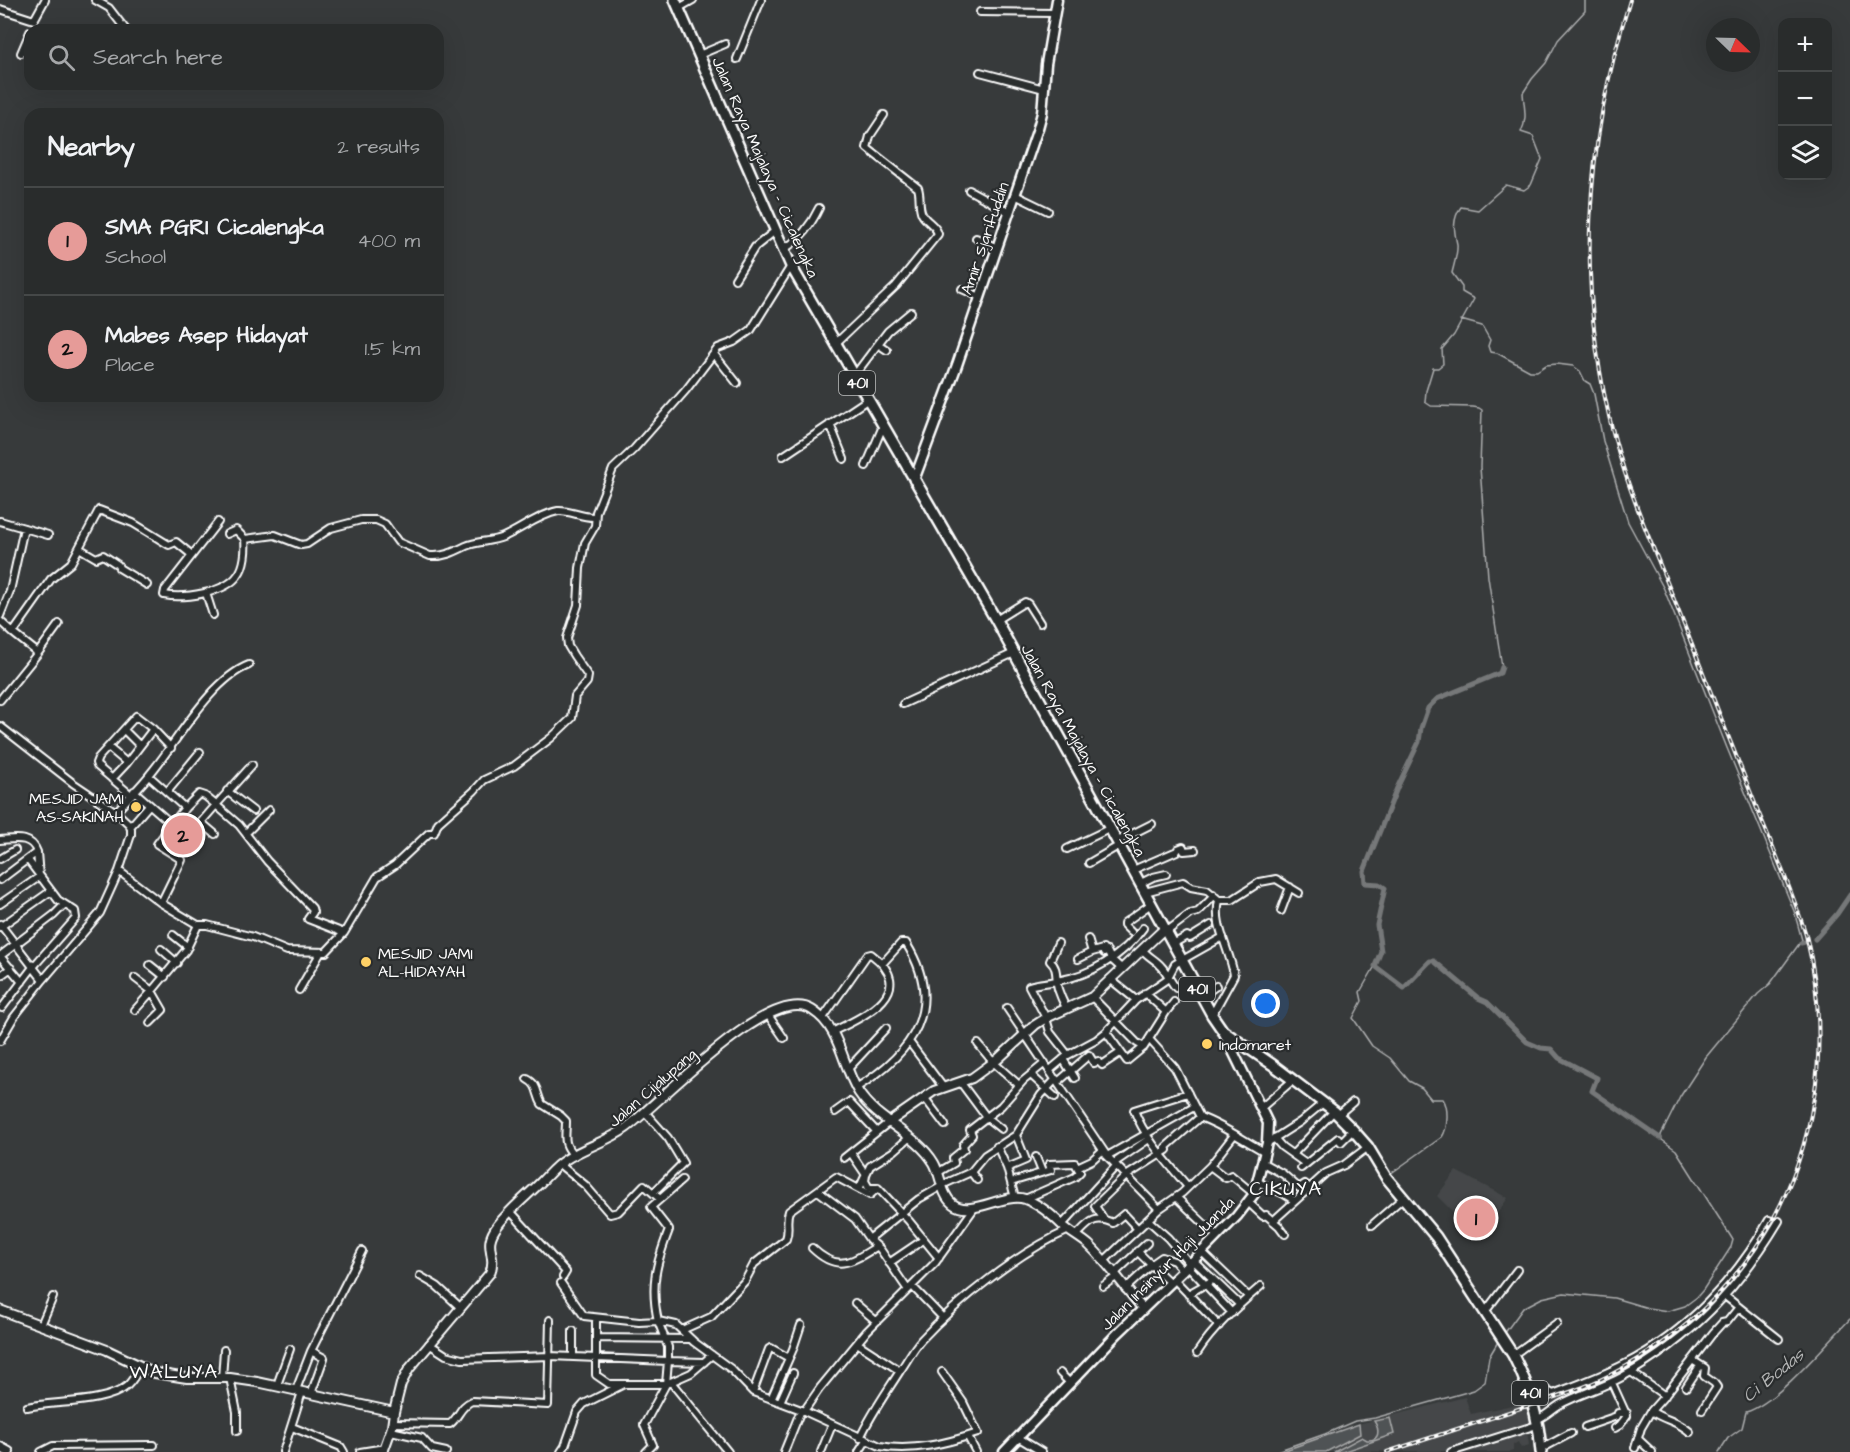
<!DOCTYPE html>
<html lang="en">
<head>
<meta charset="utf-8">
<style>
  body { margin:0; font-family:"Architects Daughter",sans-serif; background:#353838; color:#f1f3f6 }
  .controls { position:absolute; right:18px; top:18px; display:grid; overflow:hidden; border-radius:12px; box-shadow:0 6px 24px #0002 }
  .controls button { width:54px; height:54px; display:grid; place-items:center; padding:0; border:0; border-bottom:2px solid #454848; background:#292c2c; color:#f1f3f6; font:30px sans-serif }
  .compass { position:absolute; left:1706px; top:18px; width:54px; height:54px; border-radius:50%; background:#292c2c; box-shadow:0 6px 24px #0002; rotate:113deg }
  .you { position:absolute; left:1266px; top:1004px; width:21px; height:21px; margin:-15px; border:4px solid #fff; border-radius:50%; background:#1a73e8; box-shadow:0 0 0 9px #1a73e833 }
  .badge { display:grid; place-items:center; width:39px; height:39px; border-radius:50%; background:#e69b98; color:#111; font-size:20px; font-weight:700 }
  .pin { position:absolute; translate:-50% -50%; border:3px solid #fff; box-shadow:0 2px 6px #0006 }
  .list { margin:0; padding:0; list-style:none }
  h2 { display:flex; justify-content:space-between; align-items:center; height:78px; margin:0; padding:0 24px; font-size:26px }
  h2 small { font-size:20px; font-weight:400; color:#a5a7a9 }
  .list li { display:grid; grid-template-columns:39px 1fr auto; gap:18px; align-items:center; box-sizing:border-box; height:108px; padding:0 24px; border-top:2px solid #454848 }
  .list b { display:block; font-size:22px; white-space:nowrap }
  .list p { margin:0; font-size:20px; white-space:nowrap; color:#a5a7a9 }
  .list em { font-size:20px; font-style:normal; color:#a5a7a9 }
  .icon { flex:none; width:33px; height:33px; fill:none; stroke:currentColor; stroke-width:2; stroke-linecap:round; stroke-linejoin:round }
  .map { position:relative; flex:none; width:1850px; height:1452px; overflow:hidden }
  .search { position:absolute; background:#292c2c; box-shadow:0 6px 24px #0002; left:24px; top:24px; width:420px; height:66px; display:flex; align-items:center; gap:15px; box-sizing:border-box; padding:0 21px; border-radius:18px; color:#a5a7a9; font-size:22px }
  .panel { position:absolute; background:#292c2c; box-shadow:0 6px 24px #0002; left:24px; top:108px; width:420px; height:294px; border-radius:18px }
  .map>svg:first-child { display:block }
</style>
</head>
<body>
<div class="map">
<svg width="1850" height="1452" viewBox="0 0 1850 1452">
  <rect width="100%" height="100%" fill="#373a3b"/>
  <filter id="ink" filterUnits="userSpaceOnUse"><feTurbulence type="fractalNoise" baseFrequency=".0167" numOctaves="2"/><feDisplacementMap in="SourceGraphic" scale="12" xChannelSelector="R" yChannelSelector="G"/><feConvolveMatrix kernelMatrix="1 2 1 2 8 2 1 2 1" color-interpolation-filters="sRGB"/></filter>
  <g filter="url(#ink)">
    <path fill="#444748" d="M1456 1171 1508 1198 1479 1238 1437 1196Z
      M1465 1397 1471 1414 1526 1402 1530 1420 1527 1424 1447 1451 1278 1452 1358 1424Z
      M1527 1432 1529 1445 1521 1448 1518 1442 1513 1445V1451L1510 1452H1464Z"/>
    <path fill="#505354" stroke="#a8a9aa" stroke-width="1.5" d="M1390 1418 1394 1434 1342 1452H1334L1362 1437 1367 1440C1380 1441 1380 1430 1374 1421Z
      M1359 1424 1360 1434 1326 1452H1280Z"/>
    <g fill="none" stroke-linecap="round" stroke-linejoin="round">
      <path stroke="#adaeaf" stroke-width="1.5" d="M1461 320 1482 326 1490 340 1488 346 1490 352 1497 353 1530 371H1537L1546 365 1557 364 1573 366 1580 371 1585 381 1590 384 1594 394 1603 441 1628 522 1664 589 1727 748 1794 911 1802 940 1770 984 1758 994 1706 1057 1680 1097 1661 1135 1662 1140 1676 1150 1733 1240 1731 1247 1703 1290 1697 1297 1685 1306 1668 1311 1648 1308 1614 1298 1564 1293 1542 1298 1523 1308 1504 1334
        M1502 667 1488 577 1480 467 1482 410 1479 408 1473 407 1431 406 1425 402 1426 391 1433 368H1438L1443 364 1442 349 1454 335 1474 299 1462 292V287L1452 273C1454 264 1458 253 1457 244 1454 231 1452 219 1461 207L1478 210 1506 185 1524 190 1531 185 1542 159 1533 136 1521 132C1528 118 1524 108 1523 93L1532 79 1546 63 1558 40 1585 11V0
        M1375 966 1360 992 1362 1001 1353 1018 1372 1046 1390 1058 1409 1081 1422 1088 1431 1099H1443C1449 1108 1448 1128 1442 1137L1390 1174
        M1274 1452 1325 1434 1355 1421 1375 1418 1474 1390 1485 1382 1489 1357 1499 1340
        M1719 1452 1728 1438 1742 1428 1746 1412C1776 1404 1827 1343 1850 1319"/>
      <path stroke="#767879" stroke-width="5" d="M1502 667 1500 673 1437 699 1428 708 1421 728 1419 742 1397 788 1364 871 1365 883 1379 884 1385 888 1377 925 1381 951 1375 966 1404 988 1430 961H1434L1478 998 1487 1002 1527 1042 1541 1048 1551 1049 1559 1058 1597 1078 1592 1091 1660 1138
        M1815 939 1837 914 1850 895
        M1801 943 1805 942"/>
      <g stroke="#fff" stroke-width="10">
        <path id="minor" d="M95 0 109 8 126 30
          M679 8 693 0
          M0 9 34 20 45 0
          M980 12 1054 13
          M21 53 30 32
          M699 55 725 44
          M737 59 761 0
          M980 72 1044 89
          M969 190 1009 212
          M1015 195 1048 211
          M976 238 997 248
          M783 249C799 242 812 223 819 208
          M735 279 755 247 775 231
          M962 289 980 297
          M835 344 896 286 938 234C936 225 926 222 922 214 918 206 921 196 918 188L867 148 870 136 884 115
          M878 344 888 331 911 312
          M714 354 737 383
          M854 376 878 344 887 350
          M830 424 844 459
          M783 456 867 400
          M866 466 883 426
          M0 521 48 535
          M218 522 165 590 164 595C183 599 226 593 238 575 245 566 246 550 245 539L275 535 301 545 307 544 331 528 361 520H376L385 524 398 542 430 556C444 557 454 552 466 546 477 541 491 542 503 537 520 530 538 515 558 511 570 510 582 518 595 517
          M227 534 236 530 245 539
          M79 548 96 558 103 555 118 565 119 568 147 585
          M206 593 213 615
          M0 616 10 591 24 528
          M996 620 1025 602 1028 604 1040 623
          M0 621 13 633
          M38 653 59 624
          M0 700 38 653 13 633 51 579 71 563 99 510 133 523 169 545 176 542 192 555
          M903 704 1014 653
          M0 726 73 783 116 812 129 824 131 829V835L119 871 100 913 43 980
          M124 730 140 746 153 729
          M108 747 127 763 140 746
          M149 776 185 808 199 794 205 796 216 805 252 765
          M112 779 127 763
          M134 791 172 824 185 808
          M227 791 253 811
          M167 792 200 752
          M131 795 97 766 96 763 98 758 136 716 153 729 171 748
          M116 812C127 799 140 787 150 774 177 742 210 680 249 665
          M202 823 215 834
          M172 824 157 844 179 858
          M130 827 149 805
          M246 833 269 810
          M0 840C15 839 31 835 37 852L0 880
          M1118 841 1152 824
          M1067 849 1111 828
          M0 859 15 850
          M1089 863 1120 845
          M1133 870 1177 851 1178 849 1183 847 1184 851 1195 850
          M119 871 161 903
          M1141 883 1153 877 1166 874
          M1145 892 1183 882 1191 887 1207 890 1219 900H1232L1260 882 1276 879 1299 893
          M0 904 39 877 37 852
          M1281 911 1290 887
          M0 924 43 980 14 1017 0 1041
          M0 927 51 891
          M1131 932 1124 925V923L1151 904
          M1166 932 1190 914 1198 912 1213 897V894
          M344 933 326 952 287 951 253 937 207 925H198L161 903 182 860 176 851 216 805 239 825 267 861 312 908 313 912 308 919 344 933 377 877 395 865 429 833H434L438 823 474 791 484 780 514 766 551 738 572 718 575 696 587 682 588 676 574 656 568 646 567 638 578 605 580 568 585 543 595 526 596 512 613 469 634 449 686 390 718 348 734 342 751 330 791 266
          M173 935 188 947
          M1088 939 1092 952
          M1058 943 1050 961C1059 969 1055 978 1058 989 1060 995 1063 1002 1066 1008
          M1173 944 1187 936 1190 938 1211 925
          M161 949 177 963
          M1142 949C1148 957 1155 959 1161 966 1167 972 1170 981 1176 988
          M0 956 54 915 64 905
          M0 956 22 982
          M1078 959 1092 952 1103 949 1104 953 1107 951 1111 959 1121 968
          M150 965 165 977
          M0 976 11 968
          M135 978 152 991 186 950 198 925
          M1110 979 1136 1000
          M299 990 321 952
          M1145 993 1166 1012 1174 1002
          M1092 997 1137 1043 1144 1047
          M1201 997 1216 986
          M2 1008 33 967 76 918 75 911 58 900 28 860
          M1007 1008 1107 1156 1159 1209
          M135 1010 152 991 163 1010 150 1023
          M768 1015 784 1038
          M1212 1015 1234 975C1230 950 1213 925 1219 900
          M823 1018 867 955 871 954C919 990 867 1015 834 1031
          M1106 1032 1127 1061 1144 1047 1166 1012
          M1149 1039 1175 1068 1200 1117C1224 1126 1243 1140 1265 1152
          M910 1043 943 1087
          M978 1044 993 1062 1019 1085
          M1068 1055 1050 1032 1046 1018 1029 986C1038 983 1047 983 1057 981 1091 975 1123 956 1143 928
          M1063 1059 1075 1078
          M847 1070 886 1028
          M1050 1070 1068 1055 1096 1040 1106 1032 1136 1000 1167 979 1175 964 1223 937
          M1031 1075 1055 1097
          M527 1079C539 1085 536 1094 542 1104L561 1116 566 1121C566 1138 562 1142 574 1156
          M1058 1082 1089 1055 1094 1063 1098 1061 1102 1065 1120 1053
          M961 1083 987 1118 1001 1129
          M856 1088C913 1053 946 1007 906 943H901L883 963
          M924 1097 945 1125
          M1261 1108 1292 1081
          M645 1112 668 1138 683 1163 653 1193
          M835 1112 849 1102 876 1131
          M1338 1115 1353 1102
          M1274 1138 1282 1147 1306 1164
          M1267 1143 1300 1122 1323 1103
          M997 1146 1007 1168
          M851 1153 866 1175 865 1181 869 1188H878L909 1221 939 1258
          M1294 1153 1334 1111
          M1107 1156 1194 1107
          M1036 1157 1042 1172
          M844 1158 888 1123
          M1114 1163 1149 1139
          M1263 1163 1283 1174 1299 1188 1305 1184 1309 1188
          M559 1164 585 1185 610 1214 618 1212 644 1185 660 1199
          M1210 1166 1226 1178 1231 1175 1254 1194
          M1301 1168 1338 1138 1341 1142 1353 1130
          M971 1172 977 1180
          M937 1173 954 1163 953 1158 964 1149 963 1145 972 1135 970 1130 1001 1106 1023 1081 1045 1063
          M682 1180 651 1207 669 1230C656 1264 650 1285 658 1321L676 1325 694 1342 731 1369 753 1392 804 1411 880 1446C913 1452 947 1443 978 1433L963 1402 942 1372
          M1011 1182 1051 1170 1049 1164 1075 1163 1077 1167
          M1258 1182 1284 1194 1295 1201
          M942 1185 971 1172 985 1155 1016 1135
          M1188 1187C1168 1163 1145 1139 1134 1110L1188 1093
          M859 1189 870 1166 894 1151 910 1137
          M818 1191 855 1219 869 1239 880 1249 908 1290
          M1176 1197 1216 1235
          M1015 1198 1007 1168 1026 1160 1016 1135 1041 1095 1056 1079
          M1025 1199 1075 1177 1080 1172 1077 1167 1092 1160 1103 1150
          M1248 1202 1263 1216 1266 1215 1279 1226 1285 1234
          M510 1211 566 1272 563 1277
          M1103 1218 1095 1206 1126 1176 1167 1150 1166 1147 1200 1117
          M1148 1220 1168 1238 1190 1264
          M1273 1221 1326 1173 1344 1165 1368 1147
          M1062 1225 1116 1166
          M1372 1225 1403 1198
          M1076 1236C1089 1223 1094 1214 1113 1223L1124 1214 1138 1229
          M869 1239 919 1199 942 1186
          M812 1248C837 1272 850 1263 876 1247
          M1137 1251 1169 1282
          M1201 1251 1249 1297
          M1193 1260 1240 1305
          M1104 1261 1159 1209 1182 1193 1210 1166 1234 1135
          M889 1263 923 1240
          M1188 1266 1232 1313
          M1114 1274 1147 1243
          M420 1276 437 1286 460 1307
          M1174 1279 1219 1326
          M561 1283 584 1316 639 1322 658 1321 668 1347V1361L704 1362
          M912 1286 943 1318
          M1103 1286 1116 1277
          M1125 1289 1152 1264 1162 1257 1174 1261 1183 1271
          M1188 1294 1213 1280
          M1725 1296 1779 1339
          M855 1303 876 1321
          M1485 1312 1517 1270
          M596 1318V1375L609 1384H624
          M41 1325 53 1297
          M682 1330 711 1317 745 1281 754 1264 786 1239C790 1229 785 1221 789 1211L836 1177 870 1195 878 1188
          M573 1331V1357
          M596 1338 691 1339
          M857 1343 900 1371
          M429 1344 446 1355 462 1359 550 1356 668 1361 666 1384 644 1425 653 1445 646 1452
          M1197 1353C1214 1327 1238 1306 1261 1286
          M1513 1355 1557 1323
          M1692 1360 1705 1368 1704 1376 1714 1383 1717 1387 1702 1410
          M1631 1372 1665 1396
          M1060 1373 1070 1383
          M222 1378 224 1350
          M230 1378 237 1412V1431
          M671 1382 728 1452
          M1612 1383 1627 1416 1620 1425 1615 1428
          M277 1385 290 1349
          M1686 1387 1700 1366
          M296 1390 311 1351
          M753 1392 769 1349 771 1348 789 1358
          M1530 1392 1543 1388 1553 1394C1577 1385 1602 1376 1625 1364 1685 1333 1737 1279 1769 1220
          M311 1394 324 1358 311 1351 362 1251
          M771 1399 793 1349 801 1325
          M780 1402 793 1373
          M27 1407C54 1401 106 1404 127 1386 133 1380 137 1373 140 1366
          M804 1411 820 1388 867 1331 935 1263 975 1207
          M1651 1411C1665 1421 1677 1420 1690 1432
          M1536 1420C1546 1416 1551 1410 1559 1405 1579 1394 1602 1388 1622 1377 1691 1339 1739 1288 1779 1221
          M393 1423 450 1424C459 1417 460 1406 472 1401L548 1405 550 1320
          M292 1427 341 1447 344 1452
          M1585 1427 1617 1416 1618 1413H1627
          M391 1431 422 1438 432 1449 446 1452
          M968 1437 976 1452
          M860 1438C871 1414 886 1393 900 1371 907 1361 913 1349 921 1340 958 1300 1019 1252 1069 1230
          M1019 1438 1042 1452
          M1638 1439 1652 1452
          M1635 1448 1641 1428 1651 1411 1667 1393 1713 1333 1722 1323 1727 1322 1739 1307
          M1541 1449 1571 1433
          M41 1452 53 1446 154 1445
          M283 1452 302 1392
          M360 1452 385 1448
          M561 1452 565 1446 577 1412 584 1404 624 1384H666L691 1373 712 1355
          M784 1452 801 1410
          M821 1452 832 1425
          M859 1452 866 1441
          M1451 1452 1537 1425"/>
      </g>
      <g stroke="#fff" stroke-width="12">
        <path id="tertiary" d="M888 1123 934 1091 972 1078 998 1059 1035 1025 1046 1018 1092 997 1164 929
          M0 1310 107 1350 155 1373 187 1378H230L257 1382 394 1412 401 1384 409 1369 490 1273C498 1253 481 1247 498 1225 510 1209 527 1196 541 1182 548 1175 556 1165 565 1160 584 1147 607 1142 626 1128 659 1104 770 983 812 1010 841 1028 842 1066 859 1093 879 1123 916 1133 934 1163 941 1175 941 1195 953 1204 971 1218 1004 1192 1025 1199 1039 1204 1053 1216 1063 1226 1071 1233 1081 1238 1089 1245 1109 1264 1125 1288 1143 1309
          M0 1447 9 1452
          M383 1452 392 1427 394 1412"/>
      </g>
      <g stroke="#fff" stroke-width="13">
        <path id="secondary" d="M914 480 957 365 1038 128 1042 113 1046 64 1057 0
          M1004 1452 1118 1333 1188 1266 1237 1216 1254 1194 1267 1143 1268 1123 1223 1031"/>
      </g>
      <g stroke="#fff" stroke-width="14">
        <path id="primary" d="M675 0 791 266 996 620 1212 1015 1223 1031 1273 1065 1334 1111 1353 1130 1368 1147 1386 1177 1436 1237 1513 1355C1529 1386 1539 1417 1541 1452"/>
      </g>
      <use href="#minor" stroke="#2a2d2e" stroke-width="6"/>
      <use href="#tertiary" stroke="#2a2d2e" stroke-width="8"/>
      <use href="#secondary" stroke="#2a2d2e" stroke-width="8"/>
      <use href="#primary" stroke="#2a2d2e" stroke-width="9"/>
      <g stroke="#fff" stroke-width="4">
        <path id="rail" d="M1387 1452C1429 1438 1470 1425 1512 1411 1545 1400 1579 1391 1610 1375 1777 1289 1850 1115 1806 935 1793 893 1775 852 1758 811 1729 738 1700 665 1671 592 1651 542 1629 492 1615 440 1575 291 1584 146 1630 0"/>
      </g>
      <use href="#rail" stroke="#2a2d2e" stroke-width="1.5" stroke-dasharray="4.5" stroke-linecap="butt"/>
    </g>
  </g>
  <g fill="#ffd166" stroke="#2a2d2e" stroke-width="2">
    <circle cx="136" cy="807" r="6"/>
    <circle cx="366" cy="962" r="6"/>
    <circle cx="1207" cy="1044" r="6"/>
  </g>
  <g text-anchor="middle" stroke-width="4.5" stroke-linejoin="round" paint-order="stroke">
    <g fill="#2a2d2e" stroke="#bfc0c0" stroke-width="1.5">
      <rect x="839" y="371" width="36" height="24" rx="4.5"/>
      <rect x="1179" y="977" width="36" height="24" rx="4.5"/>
      <rect x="1512" y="1381" width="36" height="24" rx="4.5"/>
    </g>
    <g font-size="15" font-weight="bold" fill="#fff">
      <text x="857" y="388">401</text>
      <text x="1197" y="994">401</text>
      <text x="1530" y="1398">401</text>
    </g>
    <g font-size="16" fill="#fff" stroke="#2a2d2e">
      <text transform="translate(766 167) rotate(66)" y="6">Jalan Raya Majalaya - Cicalengka</text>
      <text transform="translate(984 238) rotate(-71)" y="6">Amir Sjarifuddin</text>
      <text transform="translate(1084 750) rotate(61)" y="6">Jalan Raya Majalaya - Cicalengka</text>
      <text transform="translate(652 1087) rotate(-41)" y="6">Jalan Cijalupang</text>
      <text transform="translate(1167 1263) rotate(-45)" y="6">Jalan Insinyur Haji Juanda</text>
    </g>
    <g font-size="16" fill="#fff" stroke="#2a2d2e" text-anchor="start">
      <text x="124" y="804" text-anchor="end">MESJID JAMI<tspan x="124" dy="18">AS-SAKINAH</tspan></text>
      <text x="378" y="959">MESJID JAMI<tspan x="378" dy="18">AL-HIDAYAH</tspan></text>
      <text x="1219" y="1050">Indomaret</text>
    </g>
    <g font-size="18" font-style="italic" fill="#b4b5b5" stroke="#2a2d2e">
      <text transform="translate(1773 1375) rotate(-39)" y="6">Ci Bodas</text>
    </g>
    <g font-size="20" letter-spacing="1.5" fill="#fff" stroke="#2a2d2e">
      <text x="1286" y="1195">CIKUYA</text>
      <text x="174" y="1378">WALUYA</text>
    </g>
  </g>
</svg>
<div class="controls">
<button>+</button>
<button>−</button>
<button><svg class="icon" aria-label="layers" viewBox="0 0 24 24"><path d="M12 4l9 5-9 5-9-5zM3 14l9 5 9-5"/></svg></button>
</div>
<svg class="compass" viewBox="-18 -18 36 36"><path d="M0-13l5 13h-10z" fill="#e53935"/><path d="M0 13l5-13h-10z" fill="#a5a7a9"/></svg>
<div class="you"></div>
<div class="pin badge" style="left:1476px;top:1218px">1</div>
<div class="pin badge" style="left:183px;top:835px">2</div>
<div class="search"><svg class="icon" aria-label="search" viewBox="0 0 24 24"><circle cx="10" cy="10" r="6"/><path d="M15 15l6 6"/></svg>Search here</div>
<section class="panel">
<h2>Nearby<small>2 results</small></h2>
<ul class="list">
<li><span class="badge">1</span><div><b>SMA PGRI Cicalengka</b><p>School</p></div><em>400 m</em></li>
<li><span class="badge">2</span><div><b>Mabes Asep Hidayat</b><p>Place</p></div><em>1.5 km</em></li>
</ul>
</section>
</div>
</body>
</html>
